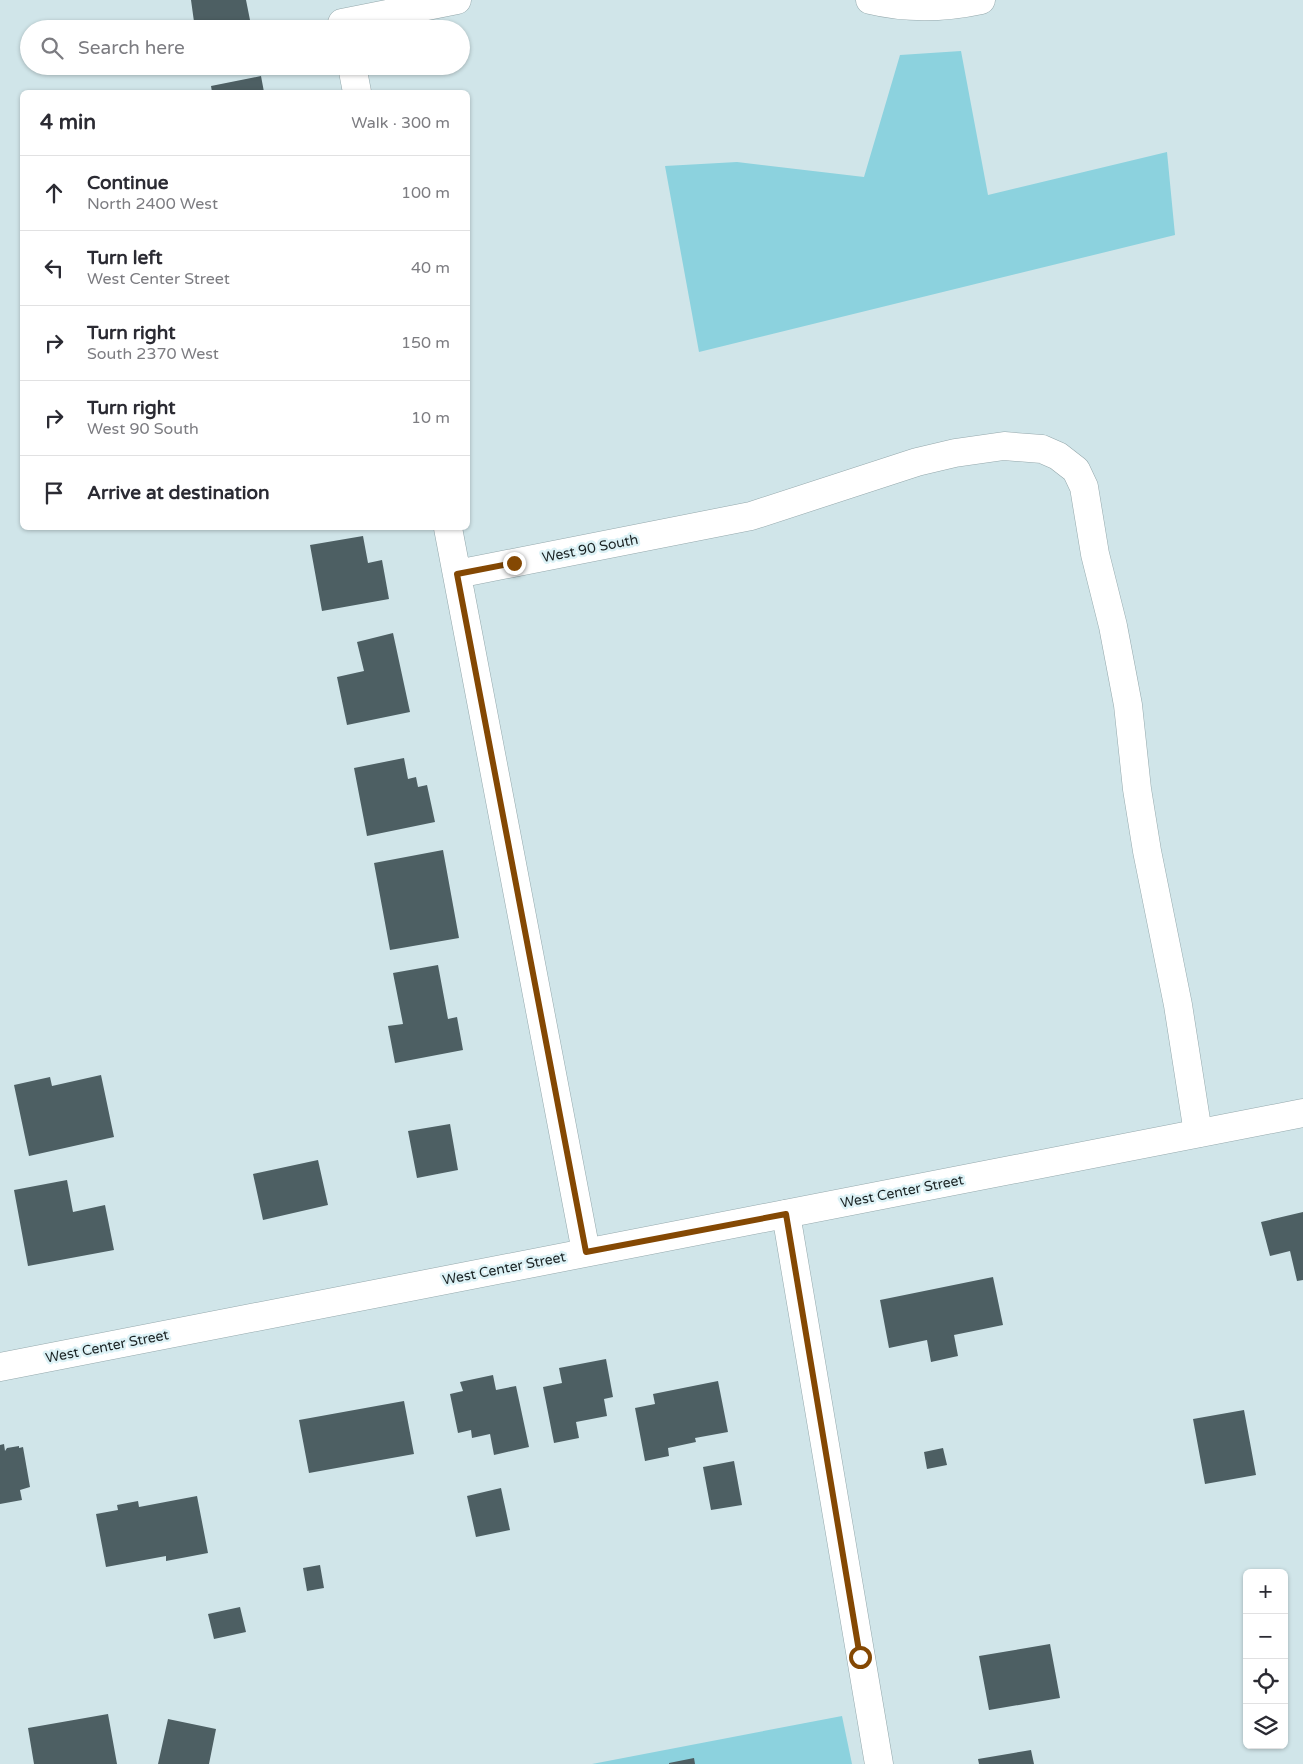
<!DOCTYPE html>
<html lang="en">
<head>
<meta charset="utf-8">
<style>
  body { margin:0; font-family:"Varela Round",sans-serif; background:#f2f2f3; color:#2b2b33 }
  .controls { position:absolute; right:15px; bottom:15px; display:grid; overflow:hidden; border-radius:8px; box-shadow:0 1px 4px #0004 }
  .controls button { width:45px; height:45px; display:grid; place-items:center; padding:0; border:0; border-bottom:1px solid #e1e1e2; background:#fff; color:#2b2b33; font:25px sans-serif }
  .stop { position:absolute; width:15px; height:15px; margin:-11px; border:4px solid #844803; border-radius:50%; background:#fff }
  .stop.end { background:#844803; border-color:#fff; box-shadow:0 1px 5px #0008 }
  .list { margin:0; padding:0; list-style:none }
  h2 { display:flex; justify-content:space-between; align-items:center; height:65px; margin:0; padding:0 20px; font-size:21px }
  h2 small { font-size:16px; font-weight:400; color:#7c7c81 }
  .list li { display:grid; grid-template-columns:32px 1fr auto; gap:15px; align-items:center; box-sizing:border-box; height:75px; padding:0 20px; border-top:1px solid #e1e1e2 }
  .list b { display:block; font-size:19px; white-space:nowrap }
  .list p { margin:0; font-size:16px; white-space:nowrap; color:#7c7c81 }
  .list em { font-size:16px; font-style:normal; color:#7c7c81 }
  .icon { flex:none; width:28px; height:28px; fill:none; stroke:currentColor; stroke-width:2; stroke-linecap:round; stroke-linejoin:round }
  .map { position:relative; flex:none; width:1303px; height:1764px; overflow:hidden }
  .search { position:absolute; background:#fff; box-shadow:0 1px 4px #0004; left:20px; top:20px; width:450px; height:55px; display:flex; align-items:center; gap:12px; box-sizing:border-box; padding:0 18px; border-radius:28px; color:#7c7c81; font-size:19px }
  .panel { position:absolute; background:#fff; box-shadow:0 1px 4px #0004; left:20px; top:90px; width:450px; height:440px; border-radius:8px }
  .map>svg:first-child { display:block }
</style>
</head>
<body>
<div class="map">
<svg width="1303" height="1764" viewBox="0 0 1303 1764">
  <rect width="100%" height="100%" fill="#d0e5e9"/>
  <path fill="#8cd2de" d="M961 51 988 195 1167 152 1175 235 699 352 665 166 737 162 864 177 900 55Z
    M842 1716 852 1764H592Z"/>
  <path fill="#4d5f63" d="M191 0H246L251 25 228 29H195Z
    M261 76 264 92H212L211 86Z
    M363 536 368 563 382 560 389 599 322 611 310 545Z
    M393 633 410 712 347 725 337 677 364 671 357 642Z
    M404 758 408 779 416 777 418 787 427 785 435 822 367 836 354 768Z
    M443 850 459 938 390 950 374 863Z
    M438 965 448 1019 457 1017 463 1050 395 1063 388 1026 403 1024 393 973Z
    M101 1075 114 1137 29 1156 14 1085 50 1077 52 1086Z
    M450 1124 458 1170 417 1178 408 1131Z
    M318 1160 328 1205 263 1220 253 1174Z
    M67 1180 73 1212 105 1205 114 1250 28 1266 14 1190Z
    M1303 1212V1280L1297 1281 1290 1251 1270 1256 1261 1222Z
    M993 1277 1003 1325 954 1335 958 1356 931 1362 927 1340 889 1348 880 1300Z
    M606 1359 613 1397 604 1399 607 1416 576 1422 579 1438 554 1443 543 1387 562 1383 559 1368Z
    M493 1375 496 1390 516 1386 529 1447 494 1455 490 1434 472 1438 471 1430 458 1433 450 1394 463 1391 460 1382Z
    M718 1381 728 1432 695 1438 696 1442 668 1448 669 1456 645 1461 635 1408 655 1404 653 1394Z
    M404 1401 414 1454 309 1473 299 1420Z
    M1244 1410 1256 1475 1205 1484 1193 1419Z
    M4 1444 5 1451 7 1448 19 1446V1448L23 1447 30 1487 20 1490 22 1500 0 1504V1445Z
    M943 1448 947 1465 927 1469 924 1452Z
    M734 1461 742 1505 711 1510 703 1467Z
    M501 1488 510 1530 476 1537 467 1496Z
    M197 1496 208 1553 166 1561V1556L106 1567 96 1514 118 1510 117 1505 138 1501 139 1507Z
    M320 1565 324 1588 307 1591 303 1568Z
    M240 1607 246 1632 214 1639 208 1614Z
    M1050 1644 1060 1698 989 1710 979 1656Z
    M108 1714 117 1764H34L28 1728Z
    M168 1719 216 1729 209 1764H158Z
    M1031 1750 1034 1764H979L978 1759Z
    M694 1758 695 1764H669V1763Z"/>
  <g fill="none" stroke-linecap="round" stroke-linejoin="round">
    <g stroke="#94a8ac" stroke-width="29">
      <path id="minor" d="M870 0C907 9 944 8 981 0
        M342 23 457 0
        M352 66 357 92
        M448 528 586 1252
        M457 574 751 516 917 462 955 453 1004 446 1042 449 1058 456 1076 470 1084 487 1095 554 1113 626 1128 705 1137 789 1147 851 1178 1005 1198 1133
        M786 1214 879 1764"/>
    </g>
    <g stroke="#94a8ac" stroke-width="29">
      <path id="major" d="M0 1367 1303 1113"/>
    </g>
    <use href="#minor" stroke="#fff" stroke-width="28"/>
    <use href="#major" stroke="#fff" stroke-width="28"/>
  </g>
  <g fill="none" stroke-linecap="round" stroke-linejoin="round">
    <path stroke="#844803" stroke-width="6" d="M514 563 457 574 586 1252 786 1214 860 1657"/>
  </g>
  <g text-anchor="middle" stroke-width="5" stroke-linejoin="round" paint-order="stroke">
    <g font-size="14" fill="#1a2223" stroke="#ddf2f6">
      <text transform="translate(590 548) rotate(-11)" y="5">West 90 South</text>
      <text transform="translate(902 1191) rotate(-11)" y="5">West Center Street</text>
      <text transform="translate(504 1268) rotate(-11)" y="5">West Center Street</text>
      <text transform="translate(107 1346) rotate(-11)" y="5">West Center Street</text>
    </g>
  </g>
</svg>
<div class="controls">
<button>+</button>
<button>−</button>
<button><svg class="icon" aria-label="locate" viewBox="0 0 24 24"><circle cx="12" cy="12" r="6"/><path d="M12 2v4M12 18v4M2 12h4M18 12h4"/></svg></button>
<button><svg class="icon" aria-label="layers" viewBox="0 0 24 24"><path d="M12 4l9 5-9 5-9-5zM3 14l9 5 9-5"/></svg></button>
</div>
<div class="stop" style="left:860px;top:1657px"></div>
<div class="stop end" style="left:514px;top:563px"></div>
<div class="search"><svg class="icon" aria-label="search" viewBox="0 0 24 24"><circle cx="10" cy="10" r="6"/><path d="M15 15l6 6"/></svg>Search here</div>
<section class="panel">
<h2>4 min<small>Walk · 300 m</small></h2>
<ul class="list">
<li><svg class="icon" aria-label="ahead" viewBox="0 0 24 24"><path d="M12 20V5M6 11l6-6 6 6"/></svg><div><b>Continue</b><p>North 2400 West</p></div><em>100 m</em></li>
<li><svg class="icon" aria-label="left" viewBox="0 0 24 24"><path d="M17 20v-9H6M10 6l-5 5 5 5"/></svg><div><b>Turn left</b><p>West Center Street</p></div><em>40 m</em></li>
<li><svg class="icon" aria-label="right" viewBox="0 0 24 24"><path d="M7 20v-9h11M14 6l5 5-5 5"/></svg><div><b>Turn right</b><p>South 2370 West</p></div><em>150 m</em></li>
<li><svg class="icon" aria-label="right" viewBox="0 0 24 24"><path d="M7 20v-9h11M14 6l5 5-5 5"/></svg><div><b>Turn right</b><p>West 90 South</p></div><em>10 m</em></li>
<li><svg class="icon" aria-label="arrive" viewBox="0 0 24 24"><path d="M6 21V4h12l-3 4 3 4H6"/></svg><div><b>Arrive at destination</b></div></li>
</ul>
</section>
</div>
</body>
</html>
